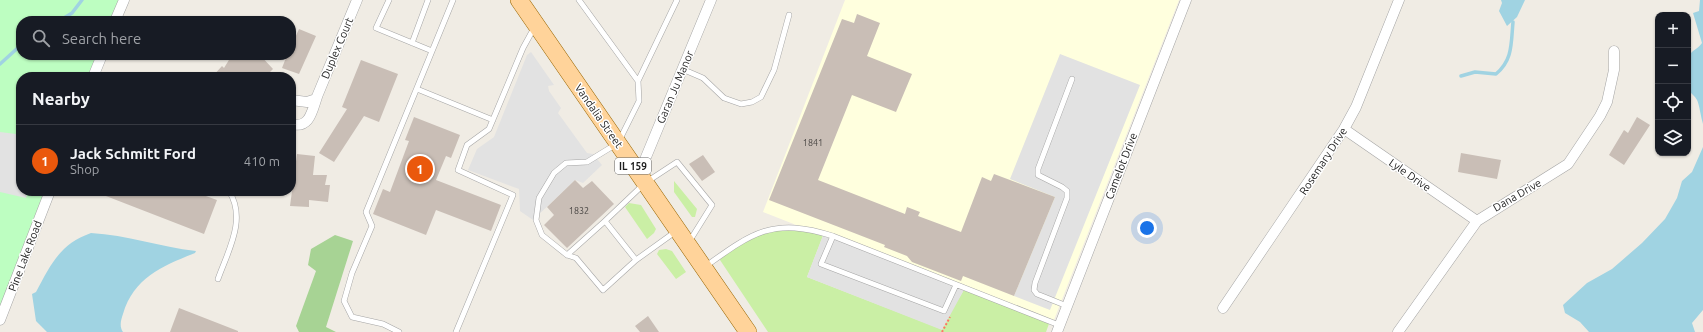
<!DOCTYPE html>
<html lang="en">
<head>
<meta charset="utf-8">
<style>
  body { margin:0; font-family:Ubuntu,sans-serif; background:#242831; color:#f1f3f6 }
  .controls { position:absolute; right:12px; top:12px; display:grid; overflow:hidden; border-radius:8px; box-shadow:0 1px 3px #0004 }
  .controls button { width:36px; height:36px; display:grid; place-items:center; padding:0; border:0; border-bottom:1px solid #363941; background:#171b24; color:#f1f3f6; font:20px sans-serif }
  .you { position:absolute; left:1147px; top:228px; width:14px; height:14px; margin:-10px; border:3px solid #fff; border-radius:50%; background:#1a73e8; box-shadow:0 0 0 6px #1a73e833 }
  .badge { display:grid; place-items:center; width:26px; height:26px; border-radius:50%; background:#ea580c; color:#fff; font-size:13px; font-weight:700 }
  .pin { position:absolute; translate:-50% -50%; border:2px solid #fff; box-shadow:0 1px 4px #0006 }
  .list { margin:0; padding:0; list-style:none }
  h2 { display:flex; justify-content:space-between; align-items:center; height:52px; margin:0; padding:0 16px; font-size:17px }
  h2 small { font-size:13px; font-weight:400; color:#9ea1a6 }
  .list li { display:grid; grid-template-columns:26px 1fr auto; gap:12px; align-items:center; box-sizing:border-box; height:72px; padding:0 16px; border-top:1px solid #363941 }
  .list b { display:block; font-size:15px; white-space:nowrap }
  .list p { margin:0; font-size:13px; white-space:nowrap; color:#9ea1a6 }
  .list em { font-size:13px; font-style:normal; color:#9ea1a6 }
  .icon { flex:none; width:22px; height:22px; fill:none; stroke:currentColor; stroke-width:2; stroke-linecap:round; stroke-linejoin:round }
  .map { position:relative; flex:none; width:1703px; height:332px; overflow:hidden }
  .search { position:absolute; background:#171b24; box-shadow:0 1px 3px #0004; left:16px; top:16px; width:280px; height:44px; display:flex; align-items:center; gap:10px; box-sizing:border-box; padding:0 14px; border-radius:16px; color:#9ea1a6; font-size:15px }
  .panel { position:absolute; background:#171b24; box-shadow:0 1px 3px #0004; left:16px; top:72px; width:280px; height:124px; border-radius:16px }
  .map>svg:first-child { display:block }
</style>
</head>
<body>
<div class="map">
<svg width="1703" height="332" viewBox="0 0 1703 332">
  <rect width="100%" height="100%" fill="#f0ece4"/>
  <path fill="#ffffde" d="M845 0H1179L1052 325 763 212Z"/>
  <path fill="#caefa5" d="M674 181 697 209 695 217H692L674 192Z
    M629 203 641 205 656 229 654 233 647 239 625 207Z
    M773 228 824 233 807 277 941 329 965 288 1050 321 1046 332H768L718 257Z
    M666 249 672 251 686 272 676 279 657 254 659 250Z"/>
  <path fill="#a7d394" d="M335 235 353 241 326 327 336 332H299L296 326 316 271 308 265 311 249Z"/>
  <path fill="#bdfec1" d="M0 0H124L116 21H21V55H103L94 77H21V191H50L0 317Z"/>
  <path fill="#e2e2e2" d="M531 52 554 85 548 86 549 91 561 108 558 113 587 153 593 154 602 165 583 183 575 180 533 220 520 211 519 189 468 170 477 149 494 137 527 55Z
    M1060 54 1140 85 1050 310 1014 296 1055 197 1010 179Z
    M21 126V191H28L26 198 0 192V132L16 134Z
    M824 233 965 288 942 330 807 277Z"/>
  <path fill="#a0d3e2" d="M1501 0H1525L1517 17 1507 26 1499 11 1502 3Z
    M1700 0H1703V124C1701 118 1699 103 1697 100 1695 96 1691 94 1689 90 1687 85 1686 61 1689 56 1692 50 1698 49 1702 43L1693 13 1699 11Z
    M1703 147V310L1692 323 1695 332H1589L1580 322 1565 313 1563 305 1587 283 1612 269 1642 243 1665 219 1677 198 1682 181 1692 172Z
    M91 233C127 235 160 247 196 251L195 253C163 266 134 277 123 314 121 320 119 326 123 332H47L36 321 32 294 36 292C51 264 60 244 91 233Z"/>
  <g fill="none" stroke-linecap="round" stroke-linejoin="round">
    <path stroke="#a0d3e2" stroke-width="3.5" d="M59 21 72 13 82 0
      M0 64 21 45
      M1461 76 1475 72 1496 74C1513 60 1511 43 1513 22"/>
  </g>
  <path fill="#c9beb6" d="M857 14 880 23 867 56 912 74 896 112 852 95 818 180 905 214 907 207 920 212 918 216 961 232 982 177 991 181 994 174 1055 197 1014 296 963 276 961 281 912 262 907 256 884 247 885 245 769 200 842 19 854 23Z
    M299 29 316 36 299 74 282 68 287 55H291V47Z
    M232 55H260L273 69 265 77H212L222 66 224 68Z
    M361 60 398 74 379 122 364 116 334 162 319 153 347 109 342 107Z
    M414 117 460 135 451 158 446 156 436 180 501 205 491 231 436 210 426 235 373 214 383 189 390 192 409 141 405 140Z
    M1637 117 1650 125 1624 165 1609 155 1624 130 1628 133Z
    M1461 153 1501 160 1497 179 1458 172Z
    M297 154 315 156 313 175H327L325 185H330L328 202 309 200V207L290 206Z
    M703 155 715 172 702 181 689 164Z
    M575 180 583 188 592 181 614 204 567 248 544 225 554 215 547 207Z
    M93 191H192L217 200 204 234Z
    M179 308 238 331V332H170Z
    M648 316 659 332H640L635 326Z"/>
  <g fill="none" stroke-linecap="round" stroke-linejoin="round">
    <g stroke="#a5a5a5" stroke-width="6">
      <path id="lane" d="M389 0 376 28 432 51
        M579 0 638 81 639 101 618 143 587 162 566 163 554 173 539 198 536 220 542 235 567 255 576 258 603 290 636 260 675 232
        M412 43 428 0
        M682 69 703 78 724 98 741 104 752 102 761 97 774 70 789 15
        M638 81 677 0
        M417 89 493 120
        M833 236 821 264 944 311 956 285
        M567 255 605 221
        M636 260 605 221 645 183 677 162 712 205 689 242
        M706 266C753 232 774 217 833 236L1059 325
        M218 279C228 251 247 219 229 191
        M1067 306 1037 294 1034 290 1035 283 1067 198V191L1062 187 1038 175V169L1072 79
        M399 332 383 324 352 317 344 301 352 273 372 226 366 212 453 0
        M456 332 513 195 458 170 467 145 489 129 523 48 534 28"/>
    </g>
    <g stroke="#a5a5a5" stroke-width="11">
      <path id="street" d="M115 21 124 0
        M93 77 102 55
        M291 100 307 102 316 99 357 0
        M291 124C310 129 312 111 317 97L316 98
        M1344 129 1477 221
        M639 174 711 0
        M1223 308 1344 129 1356 107 1399 0
        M0 320 50 191
        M1057 332 1186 0
        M1398 332 1477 221 1568 164 1600 116 1607 102 1614 70V51"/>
    </g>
    <g stroke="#960" stroke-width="18">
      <path id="primary" d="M519 0 748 332"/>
    </g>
    <path stroke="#ff7566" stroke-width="2" stroke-dasharray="2 2" stroke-linecap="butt" d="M942 332 950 317"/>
    <use href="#lane" stroke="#fff" stroke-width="5"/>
    <use href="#street" stroke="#fff" stroke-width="10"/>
    <use href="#primary" stroke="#ffd39a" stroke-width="17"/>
  </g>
  <g text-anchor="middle" stroke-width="3" stroke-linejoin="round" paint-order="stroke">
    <g font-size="9" fill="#494644">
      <text x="813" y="146">1841</text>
      <text x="579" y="214">1832</text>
    </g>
    <rect fill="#fff" stroke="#626262" stroke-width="1" x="615" y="158" width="36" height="16" rx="3"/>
    <g font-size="10" font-weight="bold" fill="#1e1e1e">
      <text x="633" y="170">IL 159</text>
    </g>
    <g font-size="11" fill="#1e1e1e" stroke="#fff">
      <text transform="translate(337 48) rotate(-67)" y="4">Duplex Court</text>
      <text transform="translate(675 87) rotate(-67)" y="4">Garan Ju Manor</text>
      <text transform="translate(599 116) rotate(55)" y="4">Vandalia Street</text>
      <text transform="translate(1323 161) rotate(-57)" y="4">Rosemary Drive</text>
      <text transform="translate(1121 166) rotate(-69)" y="4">Camelot Drive</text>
      <text transform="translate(1410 175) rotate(35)" y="4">Lyle Drive</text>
      <text transform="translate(1517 195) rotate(-30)" y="4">Dana Drive</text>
      <text transform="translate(25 256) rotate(-69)" y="4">Pine Lake Road</text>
    </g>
  </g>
</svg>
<div class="controls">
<button>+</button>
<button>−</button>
<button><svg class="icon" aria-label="locate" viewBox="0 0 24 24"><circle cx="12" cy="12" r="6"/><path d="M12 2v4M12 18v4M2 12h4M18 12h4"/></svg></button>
<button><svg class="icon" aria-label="layers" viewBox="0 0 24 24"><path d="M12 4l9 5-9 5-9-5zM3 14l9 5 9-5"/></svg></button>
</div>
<div class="you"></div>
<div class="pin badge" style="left:420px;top:169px">1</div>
<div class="search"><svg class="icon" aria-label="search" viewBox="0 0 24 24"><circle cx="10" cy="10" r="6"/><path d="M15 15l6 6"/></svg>Search here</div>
<section class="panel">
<h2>Nearby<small></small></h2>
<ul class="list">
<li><span class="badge">1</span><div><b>Jack Schmitt Ford</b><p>Shop</p></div><em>410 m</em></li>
</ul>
</section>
</div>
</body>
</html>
